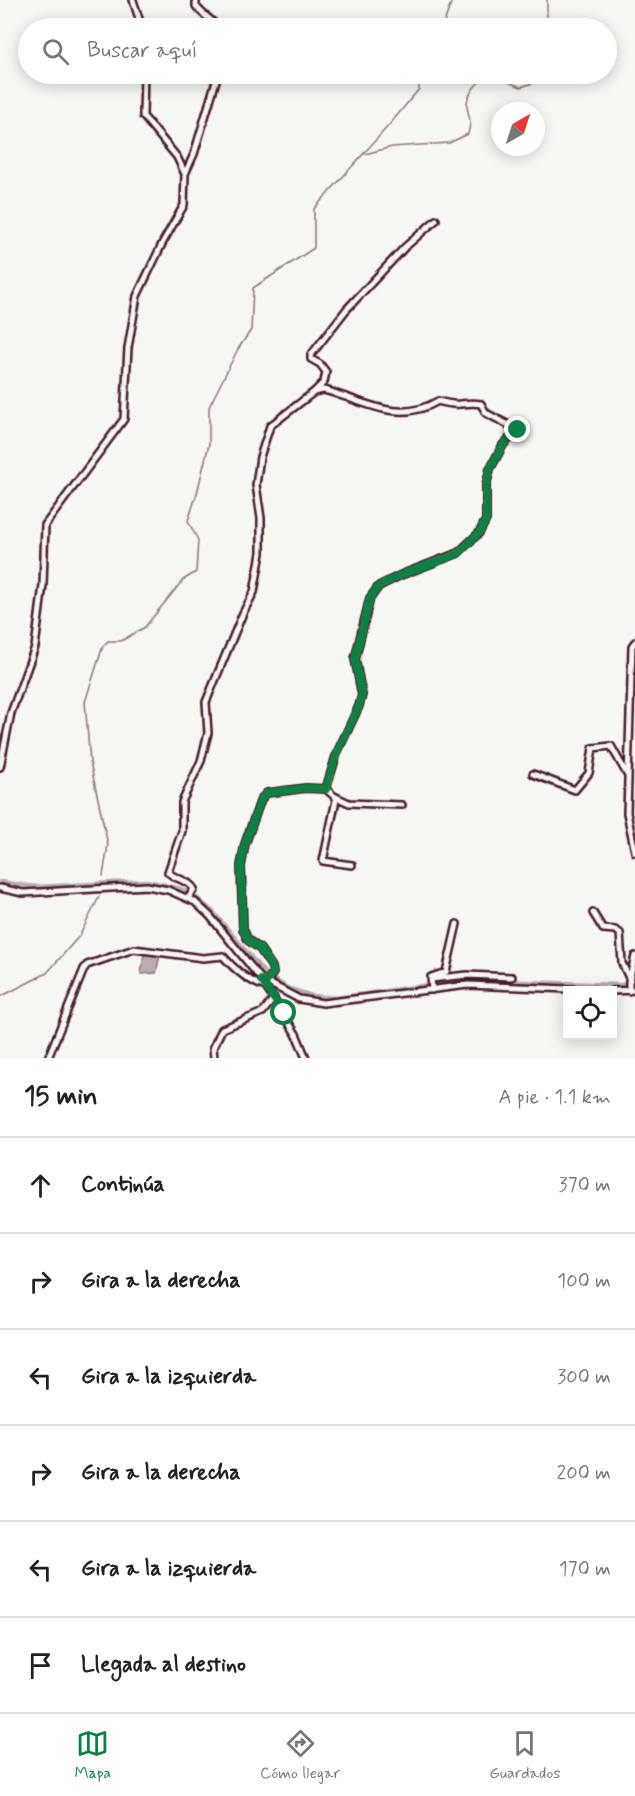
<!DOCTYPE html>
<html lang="es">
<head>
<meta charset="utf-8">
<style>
  body { margin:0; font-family:Mynerve,sans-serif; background:#f6f6f6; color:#222 }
  .controls { position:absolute; right:18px; bottom:18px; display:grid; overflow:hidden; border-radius:0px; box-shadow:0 3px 15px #0003 }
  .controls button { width:54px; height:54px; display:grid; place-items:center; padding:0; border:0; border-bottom:2px solid #e0e0e0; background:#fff; color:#222; font:30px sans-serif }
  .compass { position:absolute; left:491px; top:102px; width:54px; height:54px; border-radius:50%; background:#fff; box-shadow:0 3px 15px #0003; rotate:39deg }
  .stop { position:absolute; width:18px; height:18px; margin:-14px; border:4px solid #0b8043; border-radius:50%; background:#fff }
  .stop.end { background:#0b8043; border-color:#fff; box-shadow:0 2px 6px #0008 }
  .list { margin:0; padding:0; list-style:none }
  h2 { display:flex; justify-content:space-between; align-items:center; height:78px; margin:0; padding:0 24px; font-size:26px }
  h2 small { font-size:20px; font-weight:400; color:#767676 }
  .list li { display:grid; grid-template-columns:39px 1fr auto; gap:18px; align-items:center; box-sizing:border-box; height:96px; padding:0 24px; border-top:2px solid #e0e0e0 }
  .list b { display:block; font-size:22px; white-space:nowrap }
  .list em { font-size:20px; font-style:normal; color:#767676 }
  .icon { flex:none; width:33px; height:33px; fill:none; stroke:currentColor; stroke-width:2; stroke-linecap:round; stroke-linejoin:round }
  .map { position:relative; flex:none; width:635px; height:1058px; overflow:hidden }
  .search { position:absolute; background:#fff; box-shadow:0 3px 15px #0003; left:18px; right:18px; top:18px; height:66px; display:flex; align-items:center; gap:15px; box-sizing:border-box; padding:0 21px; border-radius:33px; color:#767676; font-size:22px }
  .sheet { height:654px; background:#fff }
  nav { display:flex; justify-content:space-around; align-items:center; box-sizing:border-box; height:84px; border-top:2px solid #e0e0e0; background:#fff; font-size:16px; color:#767676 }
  nav a { display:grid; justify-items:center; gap:3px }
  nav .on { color:#0b8043 }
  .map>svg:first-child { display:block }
</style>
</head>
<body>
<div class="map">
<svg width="635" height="1058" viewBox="0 0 635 1058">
  <rect width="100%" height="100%" fill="#f6f6f2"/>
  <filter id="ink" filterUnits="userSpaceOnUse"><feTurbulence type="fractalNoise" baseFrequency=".0167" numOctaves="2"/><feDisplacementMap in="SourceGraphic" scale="12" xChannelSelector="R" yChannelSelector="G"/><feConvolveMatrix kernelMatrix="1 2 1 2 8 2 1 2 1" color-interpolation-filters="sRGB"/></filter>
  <g filter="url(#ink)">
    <path fill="#bbadae" stroke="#8e747a" stroke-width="1.5" d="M144 954 160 955 156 973 141 974Z"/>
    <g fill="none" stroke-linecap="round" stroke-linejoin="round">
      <path stroke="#8e747a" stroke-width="1.5" d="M547 0V28
        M440 28 444 23 452 0
        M365 154 392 147 449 143 468 134C472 117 469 121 467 106 466 93 479 82 487 74L521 87 536 82 541 74
        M103 876 108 845 90 762 85 702 103 646 108 641H121L145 627 183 580 196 572 198 540 188 521 197 493 209 444V407L238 349 251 330 253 288 314 248V209L390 124 419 89 418 74
        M0 997 47 973 80 935 99 897"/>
      <path stroke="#bbadae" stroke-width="4.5" d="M0 882 36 887 147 881 181 889 193 895 213 912 265 974 287 988 312 996 336 998 464 980 619 985 635 984"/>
      <g stroke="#4a1f2b" stroke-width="10">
        <path id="street" d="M133 0 142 28
          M196 0V6C202 15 212 19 218 28
          M185 174 194 154 218 74
          M315 391 324 382 326 372 320 364 311 359V355L346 310 404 248 436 220
          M635 642 632 646 627 813 635 852
          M0 767 11 713 35 647 43 585 45 525 124 419 128 348 137 296 163 242 184 205 185 174 177 157 143 116 144 74
          M533 774 575 790 589 773 593 748 611 746 628 776
          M326 789 334 796 336 800 323 861 352 865
          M334 796 349 803 402 805
          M0 888 23 893 147 886 168 890 195 902 210 916 261 979 299 999 323 1003 468 985 593 990
          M188 899 194 889C188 879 175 880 168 872L182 831V802L201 761 208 733 206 702 243 613 254 592 261 553V518L256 485 260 457 270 426 314 392 323 390C331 391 338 395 346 397 379 409 406 420 438 401 445 403 452 405 460 404 468 404 472 402 481 404L486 413 518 430 503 445 490 469 486 486V520L479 533 458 553 401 575 379 586 370 598 355 659 362 695 359 706 337 753 326 789 306 788 267 793 261 799 245 844 241 866 243 929 248 940 260 949 272 967 273 973 266 982
          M593 913 603 929 615 930 620 933 622 963 630 980
          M431 979 467 975 512 977
          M265 986 296 1034 306 1058
          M432 990 431 977 446 972 457 924
          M612 991 635 990
          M629 991V981L635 956
          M48 1058 84 969 87 965 134 949 203 958 223 956C234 969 249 982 266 987
          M214 1058 213 1048 222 1029 263 1012 274 998"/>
      </g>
      <use href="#street" stroke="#f6f6f2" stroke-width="5"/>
    </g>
  </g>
  <g fill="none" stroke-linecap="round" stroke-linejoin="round" filter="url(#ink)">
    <path stroke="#0b8043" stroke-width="8" d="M284 1013 261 980 266 982 273 973 272 967 260 949 248 940 243 929 241 866 245 844 261 799 267 793 306 788 326 789 337 753 359 706 362 695 355 659 370 598 379 586 401 575 458 554 479 533 486 520V486L490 469 503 445 518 430"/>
  </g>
</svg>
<div class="controls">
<button><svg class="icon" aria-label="locate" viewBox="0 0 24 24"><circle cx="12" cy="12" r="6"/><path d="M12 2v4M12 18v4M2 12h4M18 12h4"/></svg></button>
</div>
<svg class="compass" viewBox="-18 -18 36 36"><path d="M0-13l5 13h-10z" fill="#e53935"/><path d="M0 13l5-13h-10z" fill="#767676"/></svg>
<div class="stop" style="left:284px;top:1013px"></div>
<div class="stop end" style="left:518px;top:430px"></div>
<div class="search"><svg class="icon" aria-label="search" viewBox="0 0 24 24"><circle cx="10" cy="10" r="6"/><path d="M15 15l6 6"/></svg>Buscar aquí</div>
</div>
<section class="sheet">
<h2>15 min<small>A pie · 1.1 km</small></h2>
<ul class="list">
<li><svg class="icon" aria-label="ahead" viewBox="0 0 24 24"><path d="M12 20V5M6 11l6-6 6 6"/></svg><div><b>Continúa</b></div><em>370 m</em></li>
<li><svg class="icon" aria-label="right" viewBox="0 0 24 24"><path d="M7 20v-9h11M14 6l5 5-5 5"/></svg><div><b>Gira a la derecha</b></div><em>100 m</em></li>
<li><svg class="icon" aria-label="left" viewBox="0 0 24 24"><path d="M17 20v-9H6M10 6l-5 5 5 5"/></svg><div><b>Gira a la izquierda</b></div><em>300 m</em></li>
<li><svg class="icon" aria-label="right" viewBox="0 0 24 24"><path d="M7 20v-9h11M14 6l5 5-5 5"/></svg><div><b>Gira a la derecha</b></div><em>200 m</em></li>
<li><svg class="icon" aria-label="left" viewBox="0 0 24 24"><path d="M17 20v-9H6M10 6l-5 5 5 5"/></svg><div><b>Gira a la izquierda</b></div><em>170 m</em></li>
<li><svg class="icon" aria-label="arrive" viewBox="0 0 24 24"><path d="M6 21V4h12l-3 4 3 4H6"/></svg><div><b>Llegada al destino</b></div></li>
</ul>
</section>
<nav>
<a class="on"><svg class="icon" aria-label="map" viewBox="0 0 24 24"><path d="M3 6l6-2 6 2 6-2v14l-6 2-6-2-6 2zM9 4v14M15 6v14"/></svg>Mapa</a>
<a><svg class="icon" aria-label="directions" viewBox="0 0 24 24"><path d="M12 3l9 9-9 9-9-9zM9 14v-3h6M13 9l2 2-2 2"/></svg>Cómo llegar</a>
<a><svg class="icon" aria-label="saved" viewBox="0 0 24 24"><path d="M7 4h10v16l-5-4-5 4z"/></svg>Guardados</a>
</nav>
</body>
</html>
